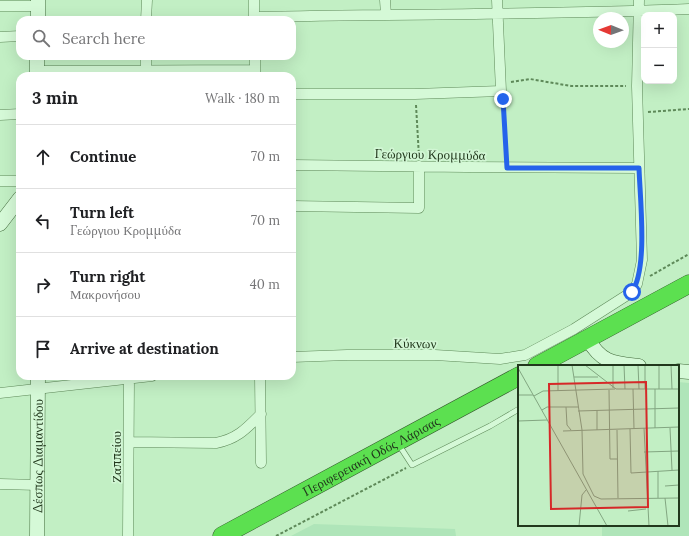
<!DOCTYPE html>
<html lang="en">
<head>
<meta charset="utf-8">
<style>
  body { margin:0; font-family:Lora,serif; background:#f6f6f6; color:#202124 }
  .controls { position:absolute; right:12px; top:12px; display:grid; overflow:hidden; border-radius:8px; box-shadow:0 4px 16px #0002 }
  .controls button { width:36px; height:36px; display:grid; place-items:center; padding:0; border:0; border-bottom:1px solid #e0e0e0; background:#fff; color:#202124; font:20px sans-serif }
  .compass { position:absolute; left:593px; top:12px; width:36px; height:36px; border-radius:50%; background:#fff; box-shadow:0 4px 16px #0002; rotate:271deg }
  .stop { position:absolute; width:12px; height:12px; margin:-9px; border:3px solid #2563eb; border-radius:50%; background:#fff }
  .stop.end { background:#2563eb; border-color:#fff; box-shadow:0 1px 4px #0008 }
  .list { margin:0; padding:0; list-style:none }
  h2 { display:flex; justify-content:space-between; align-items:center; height:52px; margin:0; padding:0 16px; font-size:17px }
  h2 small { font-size:13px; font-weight:400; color:#757577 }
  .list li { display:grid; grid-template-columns:26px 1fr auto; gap:12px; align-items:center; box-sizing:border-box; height:64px; padding:0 16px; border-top:1px solid #e0e0e0 }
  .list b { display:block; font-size:15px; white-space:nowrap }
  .list p { margin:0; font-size:13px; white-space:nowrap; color:#757577 }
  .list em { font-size:13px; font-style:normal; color:#757577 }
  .icon { flex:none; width:22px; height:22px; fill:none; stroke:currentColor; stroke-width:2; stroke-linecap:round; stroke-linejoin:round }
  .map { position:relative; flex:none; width:689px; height:536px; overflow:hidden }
  .search { position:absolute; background:#fff; box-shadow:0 4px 16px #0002; left:16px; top:16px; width:280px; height:44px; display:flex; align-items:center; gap:10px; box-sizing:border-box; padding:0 14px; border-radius:12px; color:#757577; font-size:15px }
  .panel { position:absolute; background:#fff; box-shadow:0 4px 16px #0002; left:16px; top:72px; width:280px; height:308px; border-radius:12px }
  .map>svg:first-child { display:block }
</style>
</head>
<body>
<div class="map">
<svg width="689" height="536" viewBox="0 0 689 536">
  <rect width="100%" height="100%" fill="#c2efc4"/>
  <path fill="#afe5b9" d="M678 382 689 383V536H602V525H678Z
    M314 524 455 529 456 536H291Z"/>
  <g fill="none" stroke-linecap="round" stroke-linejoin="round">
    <g stroke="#5e8959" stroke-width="6">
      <path id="lane" d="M399 445 412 465 490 426 519 409"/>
    </g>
    <g stroke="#5e8959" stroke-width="11">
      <path id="street" d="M254 0V20
        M385 0 386 15
        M0 6H38
        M254 17C399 14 544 15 689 9
        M146 20 147 0
        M0 37 20 36
        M255 56V76
        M37 71 255 70
        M146 76V56
        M292 94H415L501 91 497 0
        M0 115 20 114
        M292 165C408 166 523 168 639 168
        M0 181H20
        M292 206 419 208V166
        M292 357 347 355H435L500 359 525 355 574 329 632 292 637 284 642 260 637 86 639 0
        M260 376 261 463
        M0 393 152 376
        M129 442 216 443C237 439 246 429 261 414
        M0 484 38 485
        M128 536 129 379"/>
    </g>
    <g stroke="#436b3c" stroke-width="15">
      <g id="secondary">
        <path d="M38 20V0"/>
        <path d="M37 76V56"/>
        <path d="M0 224 20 198"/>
        <path d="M588 339C601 363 614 363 639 366"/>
        <path d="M678 371 689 372"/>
        <path id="s1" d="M37 536 38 376"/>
      </g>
    </g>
    <g stroke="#34562d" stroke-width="19">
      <g id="highway">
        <path d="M537 366 689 284"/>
        <path id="s2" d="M222 536 519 376"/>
      </g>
    </g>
    <path stroke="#5e8959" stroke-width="2" stroke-dasharray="3 2" stroke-linecap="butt" d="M511 82 530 79 571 86H626
      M503 102 506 157
      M416 105 419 157
      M648 112 689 109
      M650 276 689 254
      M276 536 406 468"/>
    <use href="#lane" stroke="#d5f9d7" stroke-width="5"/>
    <use href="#street" stroke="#d5f9d7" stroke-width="10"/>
    <use href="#secondary" stroke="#d5f9d7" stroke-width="14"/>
    <use href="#highway" stroke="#5ce050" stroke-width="18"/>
  </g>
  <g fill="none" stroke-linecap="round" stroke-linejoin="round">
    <path stroke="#2563eb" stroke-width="5" d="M503 99 507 168H639C640 199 648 268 632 292"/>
  </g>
  <g text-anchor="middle" stroke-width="3.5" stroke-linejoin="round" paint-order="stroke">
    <g font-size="13" fill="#22381d" stroke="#d1f6d4">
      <text transform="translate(430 154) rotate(1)" y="5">Γεώργιου Κρομμύδα</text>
      <text transform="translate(415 343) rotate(1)" y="5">Κύκνων</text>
      <text dy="5" stroke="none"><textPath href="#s1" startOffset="80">Δέσπως Διαμαντίδου</textPath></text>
      <text dy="5" stroke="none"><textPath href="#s2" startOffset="169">Περιφερειακή Οδός Λάρισας</textPath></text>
      <text transform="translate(116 457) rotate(-90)" y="5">Ζαππείου</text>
    </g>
  </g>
  <g transform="translate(518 365)">
    <rect width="161" height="161" fill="#c2efc4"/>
    <path fill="none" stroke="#82a681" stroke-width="1" d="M40 0V26M54 0 64 65 65 109 76 131 83 134 161 133M67 0 98 24H161M95 0V23M106 0 107 24M120 0 121 24M127 0V24M141 0V24M153 0 154 24M0 3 89 161M56 12H80M115 24 116 64M91 25 92 94H99M0 30H15M16 31 25 26 97 24M48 42 49 60 53 65M24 45 29 42H60M79 45V65M60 46 161 43M0 56 29 55M126 63 131 161M137 63V24M152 63 154 105M112 64 113 108 161 105M99 65 100 133M45 66 161 62M126 87 161 86M140 106V133M147 121 161 120M147 133 150 161M110 146 128 144M61 161 64 130 68 125"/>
    <path fill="#d62828" fill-opacity="0.15" stroke="#d62828" stroke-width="2" d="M128 17 130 142 33 144 31 19Z"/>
    <rect width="161" height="161" fill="none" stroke="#22381d" stroke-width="2"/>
  </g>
</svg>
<div class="controls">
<button>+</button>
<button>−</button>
</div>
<svg class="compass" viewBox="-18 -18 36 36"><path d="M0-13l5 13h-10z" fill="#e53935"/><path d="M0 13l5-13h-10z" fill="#757577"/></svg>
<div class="stop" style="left:632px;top:292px"></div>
<div class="stop end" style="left:503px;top:99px"></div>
<div class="search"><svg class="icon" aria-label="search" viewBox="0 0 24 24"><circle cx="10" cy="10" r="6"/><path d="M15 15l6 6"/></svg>Search here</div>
<section class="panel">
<h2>3 min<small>Walk · 180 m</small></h2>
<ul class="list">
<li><svg class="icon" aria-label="ahead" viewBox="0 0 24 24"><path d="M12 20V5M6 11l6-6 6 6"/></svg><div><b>Continue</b></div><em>70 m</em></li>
<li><svg class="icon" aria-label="left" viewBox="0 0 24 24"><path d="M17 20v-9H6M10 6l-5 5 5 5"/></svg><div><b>Turn left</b><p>Γεώργιου Κρομμύδα</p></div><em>70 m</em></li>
<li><svg class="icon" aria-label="right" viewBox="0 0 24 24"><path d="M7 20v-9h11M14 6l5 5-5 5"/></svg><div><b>Turn right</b><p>Μακρονήσου</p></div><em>40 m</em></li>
<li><svg class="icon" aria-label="arrive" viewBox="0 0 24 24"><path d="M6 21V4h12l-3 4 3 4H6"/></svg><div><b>Arrive at destination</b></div></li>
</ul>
</section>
</div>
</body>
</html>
